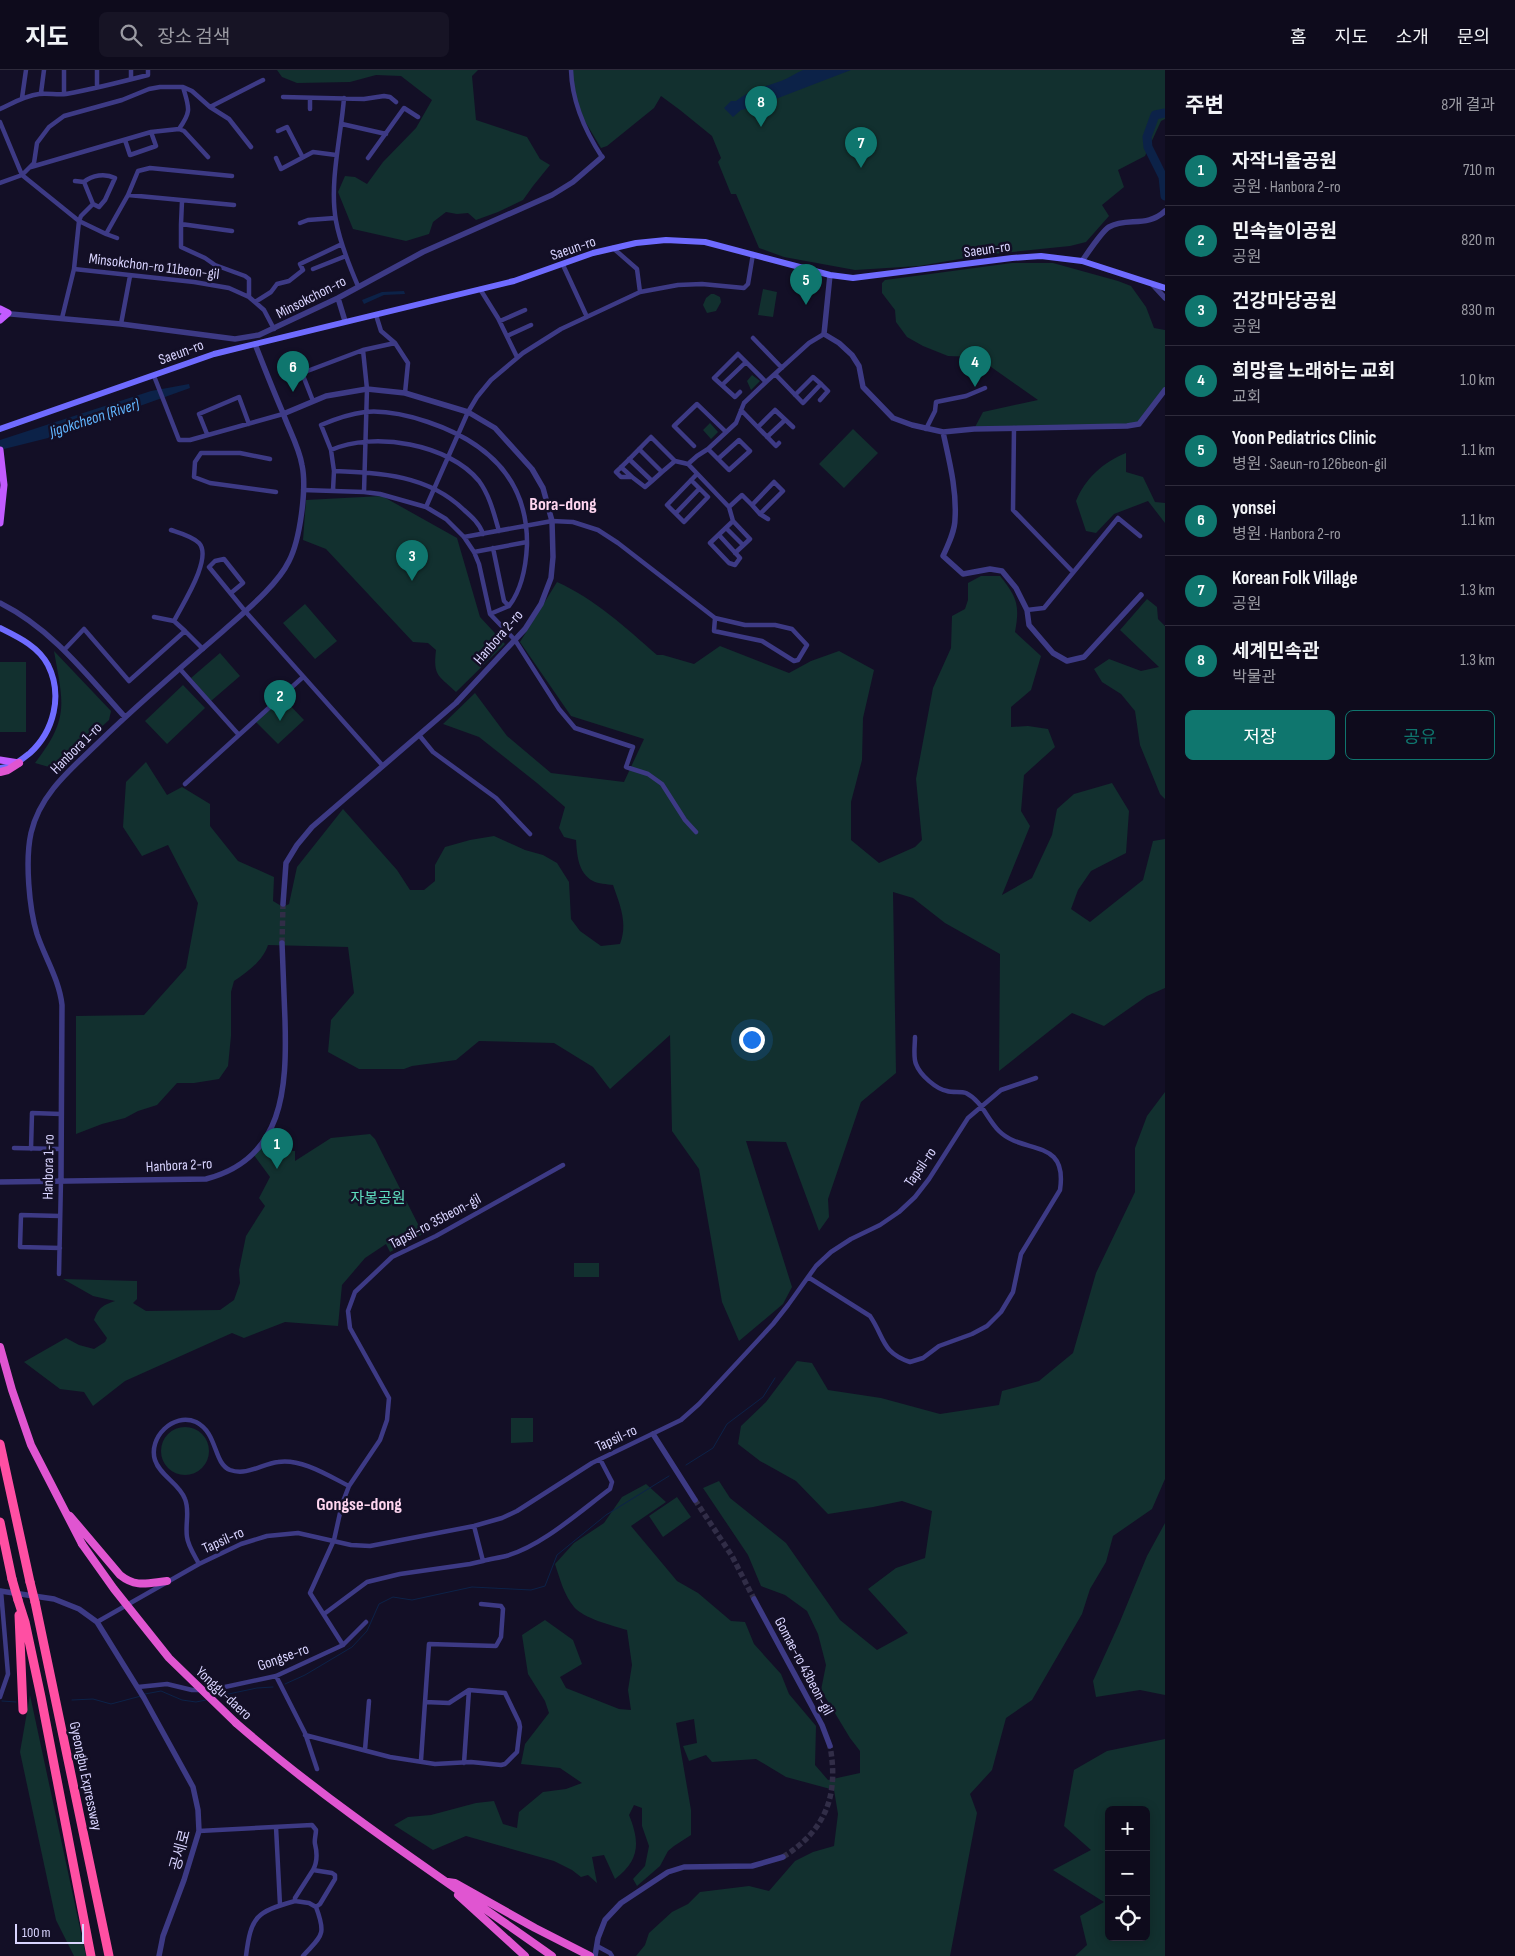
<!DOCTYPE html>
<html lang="ko">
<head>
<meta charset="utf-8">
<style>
  body { margin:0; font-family:"Sofia Sans Condensed","Noto Sans KR",sans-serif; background:#171425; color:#f1f3f6 }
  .controls { position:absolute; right:15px; bottom:15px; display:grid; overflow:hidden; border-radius:8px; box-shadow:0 2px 12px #0003 }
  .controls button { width:45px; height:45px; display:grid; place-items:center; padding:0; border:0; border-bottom:1px solid #2e2b3b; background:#0e0b1c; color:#f1f3f6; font:25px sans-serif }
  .scale { position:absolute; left:15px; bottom:12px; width:69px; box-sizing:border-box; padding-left:5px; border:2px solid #d9d4ff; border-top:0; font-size:14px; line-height:18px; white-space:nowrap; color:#d9d4ff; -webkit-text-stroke:4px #130f26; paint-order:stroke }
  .you { position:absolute; left:751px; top:969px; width:18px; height:18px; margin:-12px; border:4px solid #fff; border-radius:50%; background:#1a73e8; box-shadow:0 0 0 8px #1a73e833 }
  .badge { display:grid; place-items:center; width:32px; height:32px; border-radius:50%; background:#0f766e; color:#fff; font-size:16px; font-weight:700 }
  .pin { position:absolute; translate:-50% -41px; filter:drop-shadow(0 1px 2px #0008) }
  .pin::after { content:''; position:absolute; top:26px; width:18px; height:15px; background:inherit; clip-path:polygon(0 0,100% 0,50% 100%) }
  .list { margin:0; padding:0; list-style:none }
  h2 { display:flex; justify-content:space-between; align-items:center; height:65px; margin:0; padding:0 20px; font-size:21px }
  h2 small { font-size:16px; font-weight:400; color:#9b9ba3 }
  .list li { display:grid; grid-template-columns:32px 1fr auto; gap:15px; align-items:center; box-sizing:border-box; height:70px; padding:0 20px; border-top:1px solid #2e2b3b }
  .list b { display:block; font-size:19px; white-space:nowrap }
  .list p { margin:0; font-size:16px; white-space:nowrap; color:#9b9ba3 }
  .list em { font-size:16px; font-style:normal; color:#9b9ba3 }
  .actions { display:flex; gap:10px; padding:15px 20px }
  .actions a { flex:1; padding:11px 0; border:1px solid #0f766e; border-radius:8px; text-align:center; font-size:18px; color:#0f766e }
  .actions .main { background:#0f766e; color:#fff }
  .icon { flex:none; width:28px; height:28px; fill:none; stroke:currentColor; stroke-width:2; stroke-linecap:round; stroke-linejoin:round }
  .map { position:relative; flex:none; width:1165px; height:1886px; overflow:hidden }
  header { display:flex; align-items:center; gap:30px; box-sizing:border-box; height:70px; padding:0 25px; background:#0e0b1c; border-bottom:1px solid #2e2b3b }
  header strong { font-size:24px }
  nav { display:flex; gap:28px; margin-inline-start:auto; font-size:18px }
  .search { width:350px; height:45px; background:#171425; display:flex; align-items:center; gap:12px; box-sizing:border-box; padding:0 18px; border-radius:8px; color:#9b9ba3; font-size:19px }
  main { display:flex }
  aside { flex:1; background:#0e0b1c }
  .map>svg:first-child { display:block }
</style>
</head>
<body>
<header>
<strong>지도</strong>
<div class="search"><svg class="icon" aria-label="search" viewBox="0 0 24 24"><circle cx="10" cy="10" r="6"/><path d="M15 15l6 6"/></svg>장소 검색</div>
<nav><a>홈</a><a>지도</a><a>소개</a><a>문의</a></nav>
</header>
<main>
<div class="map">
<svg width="1165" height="1886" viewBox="0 0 1165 1886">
  <rect width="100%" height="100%" fill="#130f26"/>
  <path fill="#12302f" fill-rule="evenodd" d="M277 0H478L472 6 476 50 527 67 540 89 550 95 533 116 523 130 498 142 476 150 468 143 457 144 446 142 433 152 429 164 406 171 353 159 338 122 345 106 355 107 367 114 383 92 416 58 432 30 401 6 376 5 350 12 297 13 282 7Z
    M569 0H1165V49L1161 51 1145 86 1118 100 1124 117 1102 135 1109 146 1086 172 1070 176 983 185 919 196 855 200 784 187 759 178 736 124H731L718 92 721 88 712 66 680 40 661 26 654 38 607 76 601 78 580 43Z
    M1012 193H1053L1118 211 1131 216 1146 237 1154 258 1165 260V320L1139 354 974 359 983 342 1038 330 977 287 948 286 923 276 907 267 896 252 895 240 882 223V213L885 210Z
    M763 219 777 222 773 247 758 245Z
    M711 224H714L720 227 721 232 716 241 707 243 703 235 706 228Z
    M752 305 760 311 751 320 747 311Z
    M710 353 718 362 711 369 703 360Z
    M853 359 878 383 844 418 819 394Z
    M1126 383V402L1143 407 1155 432 1165 433V453L1148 431 1114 444 1096 463 1086 461 1076 431C1085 409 1103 392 1126 383Z
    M382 426 457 468 480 547 505 574 456 622C438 605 433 606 436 580L428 573 413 572 326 479 303 470 306 430Z
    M981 506H1000C1017 527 1020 535 1015 562L1041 586 1031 620 1011 637V657L1028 656 1048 659 1055 677 1024 705 1021 741 1030 756 1002 825 1032 808 1052 765 1057 739 1074 724 1112 713 1129 741 1126 783 1091 801 1078 820 1071 839 1090 852 1143 810 1153 771 1165 769V918L1147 926 1104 956 1072 943 999 1001 1000 884 945 853 913 828 893 822 896 1003 861 1032 828 1129 829 1147 819 1161 786 1072 746 1071 792 1217 783 1234 739 1271 722 1232 699 1099 672 1061 670 965 610 1019 593 997 554 973 479 971 456 990 412 996 404 999H359L328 982 331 950 354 923 348 877 268 875C263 891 247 902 234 911L231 922V966L228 996 219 1009 194 1013H177L157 1035 138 1041 125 1048 102 1054 76 1064V946L144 945 186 898 198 833 168 775 142 786 123 757 126 712 146 692 167 725 182 717 210 734V756L238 791 274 807 273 831 283 837 289 834 297 797 343 739 397 800 410 820H424L435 811V795L445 777 470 770 494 766 525 780 543 785 557 793 569 812 571 849 580 861 601 876 620 874C628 853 620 835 613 815 607 814 598 814 593 811 578 803 577 785 576 770L564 767 559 758 565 737 537 713 479 667 443 654 475 623 507 666 551 703 624 712 644 669 571 646 520 572 557 512C595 529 626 558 657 585H663L694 594 720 576 789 603 811 591 839 581 874 600 863 648 862 690 851 732V770L879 793 915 777 922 770 916 709 933 618 951 578 952 546 965 539 968 530V513Z
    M1147 529 1157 537 1158 549 1165 556V729L1160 724 1140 675 1135 641 1121 624 1102 612 1094 599 1109 589 1141 601 1159 597 1120 560Z
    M305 534 337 571 315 589 283 553Z
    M54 581 111 641 109 650 56 699 35 693C70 648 63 633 54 581Z
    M220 583 240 606 211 631 191 608Z
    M0 592H26V662H0Z
    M183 615 205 638 167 674 145 651Z
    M282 627 304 650 278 674 256 652Z
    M1165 1022V1409L1152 1439 1113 1466 1106 1492 1090 1519 1082 1544 1032 1630 1006 1648 992 1700 970 1724 977 1743 950 1886H636L645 1875 649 1863 672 1842 688 1834 700 1822 749 1816 769 1821 795 1791 813 1782 834 1776 838 1744 834 1720 786 1707 756 1689 712 1692 706 1685 689 1691 683 1676 697 1673 694 1649 676 1653 691 1740V1765L674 1776 668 1781 660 1796 637 1816 633 1809 645 1796 649 1776 642 1756V1738L634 1735 629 1745C640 1772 640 1790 615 1809L604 1785 592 1787 597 1813 588 1805 581 1807 572 1800 554 1791 466 1766 433 1780 394 1755 408 1747 431 1745 476 1733 494 1731 503 1754 517 1758 519 1742 543 1722 566 1719 582 1713 560 1698 521 1694 525 1674 549 1643 545 1631 528 1604 522 1565 545 1550 573 1570 582 1594 560 1607 566 1618 619 1639 631 1640 628 1620 632 1595 627 1560C613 1556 583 1548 574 1537 564 1525 560 1509 555 1494L574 1473 604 1453 622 1427 646 1414 666 1432 631 1456 677 1511 698 1523 731 1551 745 1552 754 1574 781 1604 789 1624 816 1656 815 1695 828 1710 860 1703V1681L850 1668 821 1620 826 1595 818 1564 807 1541 785 1525 761 1516 748 1485 703 1418 719 1411 730 1428 786 1473 840 1550 877 1580 908 1563 868 1519 896 1498 925 1488 932 1441 902 1431 873 1437 828 1444 796 1411 760 1391 738 1374 741 1356 766 1332 797 1291 812 1293 828 1320 881 1328 940 1344 999 1335 1002 1321 1039 1311 1073 1283 1096 1203 1135 1122V1078L1147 1046Z
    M370 1064 375 1069 423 1164 390 1182 386 1174 365 1188 342 1215 338 1256 285 1252 244 1268 232 1263 125 1311 93 1336 84 1322 60 1319 24 1292 66 1268 79 1275 94 1279 105 1272 107 1268 94 1250C98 1238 103 1235 115 1231L93 1226 63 1209 137 1211V1229L133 1233 146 1241 220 1240 234 1230 240 1213 239 1200 246 1166 265 1136 259 1128 270 1107 253 1084 265 1070 285 1081H295V1091L331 1068Z
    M574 1193H599V1207H574Z
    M511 1348H533V1372L511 1373Z
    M161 1381a24 24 0 1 1 48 0a24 24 0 1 1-48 0Z
    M677 1427 691 1447 663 1467 649 1446Z
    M1165 1453V1625L1140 1620 1096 1627 1093 1611 1119 1554 1147 1486Z
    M30 1625 86 1886H74L56 1850 20 1682Z
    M1165 1669V1886H1075L1087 1875 1080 1846 1104 1832 1053 1800 1091 1780 1064 1756 1074 1700 1107 1681ZM1109 1740H1146V1867H1109Z"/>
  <path fill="#0c2248" d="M803 0H851L755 37 741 40 733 47 724 38 731 31H736C750 20 765 17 781 11 789 8 796 3 803 0Z
    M404 221 405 224 384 225 364 234 362 230 382 222Z
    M189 314 190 318 56 366 0 380V370L151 321Z"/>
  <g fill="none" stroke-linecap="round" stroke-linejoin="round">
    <path stroke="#0c2248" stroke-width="1" d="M686 1395 713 1378 727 1354 763 1327 775 1308
      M285 1614 305 1605 352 1577 367 1561 379 1534 393 1527 412 1530 472 1517 531 1520 545 1516 557 1485 606 1445 669 1406
      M145 1624 161 1621 182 1630 196 1632 206 1630
      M214 1627 257 1618 273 1617
      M72 1630 93 1629 111 1634 141 1626
      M2 1631 16 1632"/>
    <path stroke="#0c2248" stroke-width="9" d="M1165 43 1155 45 1147 67 1148 77 1163 107 1165 126"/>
    <path stroke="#312d47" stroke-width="5.5" stroke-dasharray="5.5 3" stroke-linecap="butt" d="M282 873 283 834
      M695 1430 732 1486 754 1529
      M783 1787C826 1760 839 1725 830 1676"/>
    <path stroke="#3d3a85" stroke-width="4.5" d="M64 0V24
      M97 0V17
      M131 0V9
      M571 0C572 32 585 61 602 87
      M41 23 44 0
      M283 27 364 29 384 26 390 27 396 32
      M22 28 26 0
      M310 28V39
      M344 28C341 67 329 113 336 151 340 173 349 195 358 216
      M210 37 229 49 251 77
      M0 39C13 33 24 26 39 24 48 23 57 25 66 24 93 19 121 12 148 5V0
      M0 52 22 105 79 151 81 146 93 134 84 112C92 105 105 103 115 108L105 130 99 137 93 134
      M342 54 386 64
      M179 59C192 41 189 38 183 17
      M278 61 287 57 302 86
      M151 62 179 59 184 61 208 87
      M276 88 281 99 313 82 336 85
      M368 88 404 38 418 47
      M31 97 151 62 156 76 130 85 125 70
      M75 111 84 112
      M0 113 22 105 34 93 37 73 49 57 64 46 122 30 149 19 160 17H183L192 21 210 37 263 10
      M128 125 138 101 150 98 232 106
      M300 153 308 150 335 148
      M181 154 182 131
      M232 161 181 154V177L205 188 215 195 245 206 249 209V227
      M106 164 117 168
      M613 178 637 199 640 222
      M563 195 587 247
      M74 199 79 151 106 164 128 125 234 135
      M313 199 346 186
      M480 219 498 248 517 287
      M255 232 271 222 277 214 289 211 303 200 300 194 342 174
      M376 245 381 261 395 273 408 293 405 323
      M62 248 74 199 194 212 229 218 249 227 264 240 274 259
      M500 251 525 240
      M121 254 130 206
      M507 266 531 255
      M753 268 782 298
      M363 280 367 319 364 422
      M775 304 803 333 821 314 813 307 795 325
      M154 306 179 370H190L283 344
      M722 315 746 292
      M740 322 735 327 714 308 738 284 766 312
      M820 330 828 321 821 314
      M313 331 302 303 363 280 395 273
      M741 340 776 376 779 373
      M758 357 775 340 793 357
      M1014 358 1013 440 1073 502
      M926 359 935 341 936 332 966 326 985 318
      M207 364 199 344 239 327 249 354
      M767 367 785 350
      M694 376 674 356 697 334 726 362
      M639 379 662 402 675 391
      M708 379 729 400 750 381 739 370 718 389
      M331 380C374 361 449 374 479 411 490 426 494 444 499 461
      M270 389 240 383H201L195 392 194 407 210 413 276 422
      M629 389 652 411 645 417 632 407H621L616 402C628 391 639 379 651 367L675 391 688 394 697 386 708 379 736 353 744 333 766 312 809 273 824 264
      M688 394 729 437 733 451 750 469 735 483
      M621 397 632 407
      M691 410 708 427 684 452 667 435 697 404
      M652 411 662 402
      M303 420 364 422 380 424 426 437 446 449 464 467 474 482 479 494 490 544 515 570 559 639 575 658 633 677 626 697 648 704 662 714 685 750 696 762
      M333 420 334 401
      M426 437 468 342 477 327 491 310 523 283 561 259 640 222 678 215 702 214 744 218 748 214 753 184
      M729 437 742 425 752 435 774 412 783 421 760 444 752 435
      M676 443 699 419
      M760 444 768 449
      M726 458 743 475
      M171 460C180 463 192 466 199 473 213 488 182 535 174 551
      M483 464C480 454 472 447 464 440 428 405 382 403 334 401L331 380 321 355C335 349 349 344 365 342 386 340 407 345 428 352 487 372 528 409 527 475 526 497 522 519 509 536L504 531 493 478
      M719 465 740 488 735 495 729 493 710 473 733 451
      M464 467 552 451 573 452 598 460 618 473 715 548 745 555H775L792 559 807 575 798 590 794 591 762 571 714 561 715 548
      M474 482 527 472
      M231 523 243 513 224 489 215 491 209 497 245 541 383 696
      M1027 540 1044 538 1118 448 1140 466
      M490 544 509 536
      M154 547 174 551 185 561
      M65 579 84 559 129 611 185 561 203 579
      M180 599 239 665 185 714
      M239 665 303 607
      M419 665 433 682 496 728 530 764
      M14 1078 61 1079
      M31 1079 32 1043 61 1044
      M60 1178 20 1177 21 1145 60 1146
      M59 1204 61 1110
      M808 1207 870 1246C885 1268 881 1282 910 1292L923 1288 939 1276 972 1264 987 1256 1001 1242 1013 1222 1021 1184 1060 1120C1068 1067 1023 1085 999 1061 987 1049 982 1031 966 1023 961 1021 953 1023 947 1021 936 1019 920 1005 916 994 913 987 915 975 915 967
      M474 1456 483 1491C490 1489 498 1488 506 1486 542 1476 579 1442 610 1419L612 1412 600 1389
      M199 1494C195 1486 188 1476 187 1467 185 1454 190 1441 185 1429 179 1413 160 1406 155 1390 148 1368 173 1342 196 1352 218 1363 213 1393 230 1400 247 1406 262 1394 278 1392 301 1388 329 1406 349 1416
      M324 1544 367 1512 400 1504 470 1494 483 1491
      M97 1552 199 1494 241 1474 267 1466 298 1463 351 1475 370 1476 474 1456 502 1448 517 1441 592 1393 681 1350 699 1334 773 1254 788 1235 816 1196 831 1182 851 1169 880 1155 899 1142 915 1127 929 1109 968 1048 1001 1020 1036 1008
      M343 1575 310 1523 334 1470 342 1434 349 1416 380 1370 387 1350 389 1328 350 1258 348 1241 355 1222 392 1187 436 1166 563 1095
      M276 1606 305 1663 317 1699
      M138 1617 167 1614 192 1620H211L276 1606 343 1575 366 1552
      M0 1627 8 1604 1 1521
      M305 1665 390 1687 435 1694 471 1692 501 1695 505 1694 517 1682 520 1657 519 1652 505 1623 469 1620 449 1633 425 1632
      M365 1680 369 1631
      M421 1690 429 1574 496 1576 501 1567 503 1539 501 1536 481 1534
      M464 1693 469 1620
      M276 1757 280 1835
      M199 1761 312 1755 316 1760C316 1765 314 1770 315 1774 317 1782 318 1791 313 1800
      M295 1831 309 1833 316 1837
      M597 1876 610 1883 612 1886
      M246 1886C251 1846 256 1842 295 1831V1828L313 1800 332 1803 335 1805V1809L320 1834 316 1837C327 1866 321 1866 303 1886"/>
    <path stroke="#3d3a85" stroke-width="5.5" d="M1082 191C1087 184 1102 161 1109 157 1127 147 1147 158 1165 141
      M830 205 824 264 839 273 852 285 859 296 863 317 893 348 912 355 943 362C949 390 957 420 955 449 955 461 948 475 943 486L963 504 990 499 1002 501 1016 518 1027 540 1029 555 1053 583 1067 591 1084 587 1141 525
      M1153 215 1165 228
      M338 228 345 251
      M0 243 121 254 235 269 259 265 338 228 423 182 552 125 573 112 602 87
      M943 362 974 359 1127 356 1139 354 1165 320
      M0 533C52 559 87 605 125 647
      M283 834 286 793 297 775 312 757 456 633 525 559 541 534 551 508 553 487 552 451 543 418 532 399 495 358 468 342 405 323 367 319 326 326 283 344
      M61 1110 62 935C59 909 45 888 37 864 29 838 25 790 31 763 40 724 71 699 98 673 138 634 180 598 222 562 243 543 277 516 289 491 300 470 307 418 302 395 299 377 289 360 283 343 273 320 264 297 255 274
      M0 1112 206 1109C284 1089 287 1018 285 950 284 924 283 899 282 873
      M653 1364 695 1430
      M0 1521 54 1529 79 1539 97 1552 144 1628 193 1717 198 1740 199 1761 184 1810 163 1866 159 1886
      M754 1529 822 1655 830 1676
      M595 1886 598 1868 605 1850 621 1833 668 1802 684 1797 752 1796 783 1787"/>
    <path stroke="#6f6bff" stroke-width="6" d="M0 359 214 284 514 211 593 183 636 173 666 170 705 172 830 205 853 208 1012 188 1041 186 1082 191 1165 218
      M0 558C18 567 38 576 48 595 63 625 54 661 30 683 20 691 13 697 0 698"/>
    <path stroke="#c25bff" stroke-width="7" d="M0 239 8 243 0 250
      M0 380 4 415 0 453
      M0 690 19 693"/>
    <path stroke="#e055d1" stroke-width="8" d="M0 702 8 700 19 693
      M0 1277 12 1320 31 1375 82 1474
      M70 1446 120 1505C136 1518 148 1513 167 1511
      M236 1653C335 1739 445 1810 552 1886
      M448 1812 455 1813 535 1858 590 1886
      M458 1825 525 1886"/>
    <path stroke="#ff4fa3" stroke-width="9" d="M0 1374 30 1512
      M0 1452 12 1509
      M18 1530 25 1552 41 1627 91 1886
      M35 1532 109 1886
      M19 1545 23 1640"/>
    <path stroke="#e055d1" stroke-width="8" d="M82 1474 114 1519 169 1588 236 1653"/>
    <path stroke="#ff4fa3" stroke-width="9" d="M12 1509 18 1530
      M30 1512 35 1532"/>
  </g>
  <g text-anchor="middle" stroke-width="5" stroke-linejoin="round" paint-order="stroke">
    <g font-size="15" fill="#d9d4ff" stroke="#130f26">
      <text transform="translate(573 178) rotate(-19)" y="5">Saeun-ro</text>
      <text transform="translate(987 179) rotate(-8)" y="5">Saeun-ro</text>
      <text transform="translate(154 196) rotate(7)" y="5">Minsokchon-ro 11beon-gil</text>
      <text transform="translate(311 227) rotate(-27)" y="5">Minsokchon-ro</text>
      <text transform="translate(181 282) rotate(-20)" y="5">Saeun-ro</text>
      <text transform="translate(498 567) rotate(-49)" y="5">Hanbora 2-ro</text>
      <text transform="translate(76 678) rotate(-45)" y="5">Hanbora 1-ro</text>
      <text transform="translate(179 1095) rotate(-3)" y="5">Hanbora 2-ro</text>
      <text transform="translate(48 1097) rotate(-89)" y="5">Hanbora 1-ro</text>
      <text transform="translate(920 1097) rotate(-55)" y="5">Tapsil-ro</text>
      <text transform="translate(435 1151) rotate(-28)" y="5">Tapsil-ro 35beon-gil</text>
      <text transform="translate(616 1368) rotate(-25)" y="5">Tapsil-ro</text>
      <text transform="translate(223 1470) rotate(-24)" y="5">Tapsil-ro</text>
      <text transform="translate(283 1587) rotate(-20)" y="5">Gongse-ro</text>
      <text transform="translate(804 1596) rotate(62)" y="5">Gomae-ro 43beon-gil</text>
      <text transform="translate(224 1623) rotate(43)" y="5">Yonggu-daero</text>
      <text transform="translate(86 1706) rotate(78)" y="5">Gyeongbu Expressway</text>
      <text transform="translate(180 1780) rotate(-75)" y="5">공세로</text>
    </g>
    <g font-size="15" fill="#5fe0c0" stroke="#130f26">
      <text x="378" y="1133">자봉공원</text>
    </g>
    <g font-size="16" font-style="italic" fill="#62b6ff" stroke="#130f26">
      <text transform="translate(94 347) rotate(-18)" y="6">Jigokcheon (River)</text>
    </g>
    <g font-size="18" font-weight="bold" fill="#ffd6f0" stroke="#130f26">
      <text x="563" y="440">Bora-dong</text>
      <text x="359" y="1440">Gongse-dong</text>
    </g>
  </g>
</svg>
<div class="controls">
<button>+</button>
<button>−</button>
<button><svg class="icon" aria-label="locate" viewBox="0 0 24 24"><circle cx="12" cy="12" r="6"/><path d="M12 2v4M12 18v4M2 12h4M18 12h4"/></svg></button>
</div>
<div class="scale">100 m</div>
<div class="you"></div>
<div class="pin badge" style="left:277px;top:1099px">1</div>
<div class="pin badge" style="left:280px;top:651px">2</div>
<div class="pin badge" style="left:412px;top:511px">3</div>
<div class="pin badge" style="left:975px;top:317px">4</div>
<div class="pin badge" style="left:806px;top:235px">5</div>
<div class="pin badge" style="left:293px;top:322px">6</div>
<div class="pin badge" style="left:861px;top:98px">7</div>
<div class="pin badge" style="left:761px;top:57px">8</div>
</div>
<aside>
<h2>주변<small>8개 결과</small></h2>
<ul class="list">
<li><span class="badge">1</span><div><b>자작너울공원</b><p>공원 · Hanbora 2-ro</p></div><em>710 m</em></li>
<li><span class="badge">2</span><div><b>민속놀이공원</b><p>공원</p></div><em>820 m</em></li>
<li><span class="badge">3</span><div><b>건강마당공원</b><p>공원</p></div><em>830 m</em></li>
<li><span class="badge">4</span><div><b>희망을 노래하는 교회</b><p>교회</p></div><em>1.0 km</em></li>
<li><span class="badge">5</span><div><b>Yoon Pediatrics Clinic</b><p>병원 · Saeun-ro 126beon-gil</p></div><em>1.1 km</em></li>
<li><span class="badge">6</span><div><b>yonsei</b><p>병원 · Hanbora 2-ro</p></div><em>1.1 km</em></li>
<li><span class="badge">7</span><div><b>Korean Folk Village</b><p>공원</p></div><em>1.3 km</em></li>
<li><span class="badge">8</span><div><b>세계민속관</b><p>박물관</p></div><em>1.3 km</em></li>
</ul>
<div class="actions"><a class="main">저장</a><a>공유</a></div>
</aside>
</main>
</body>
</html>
